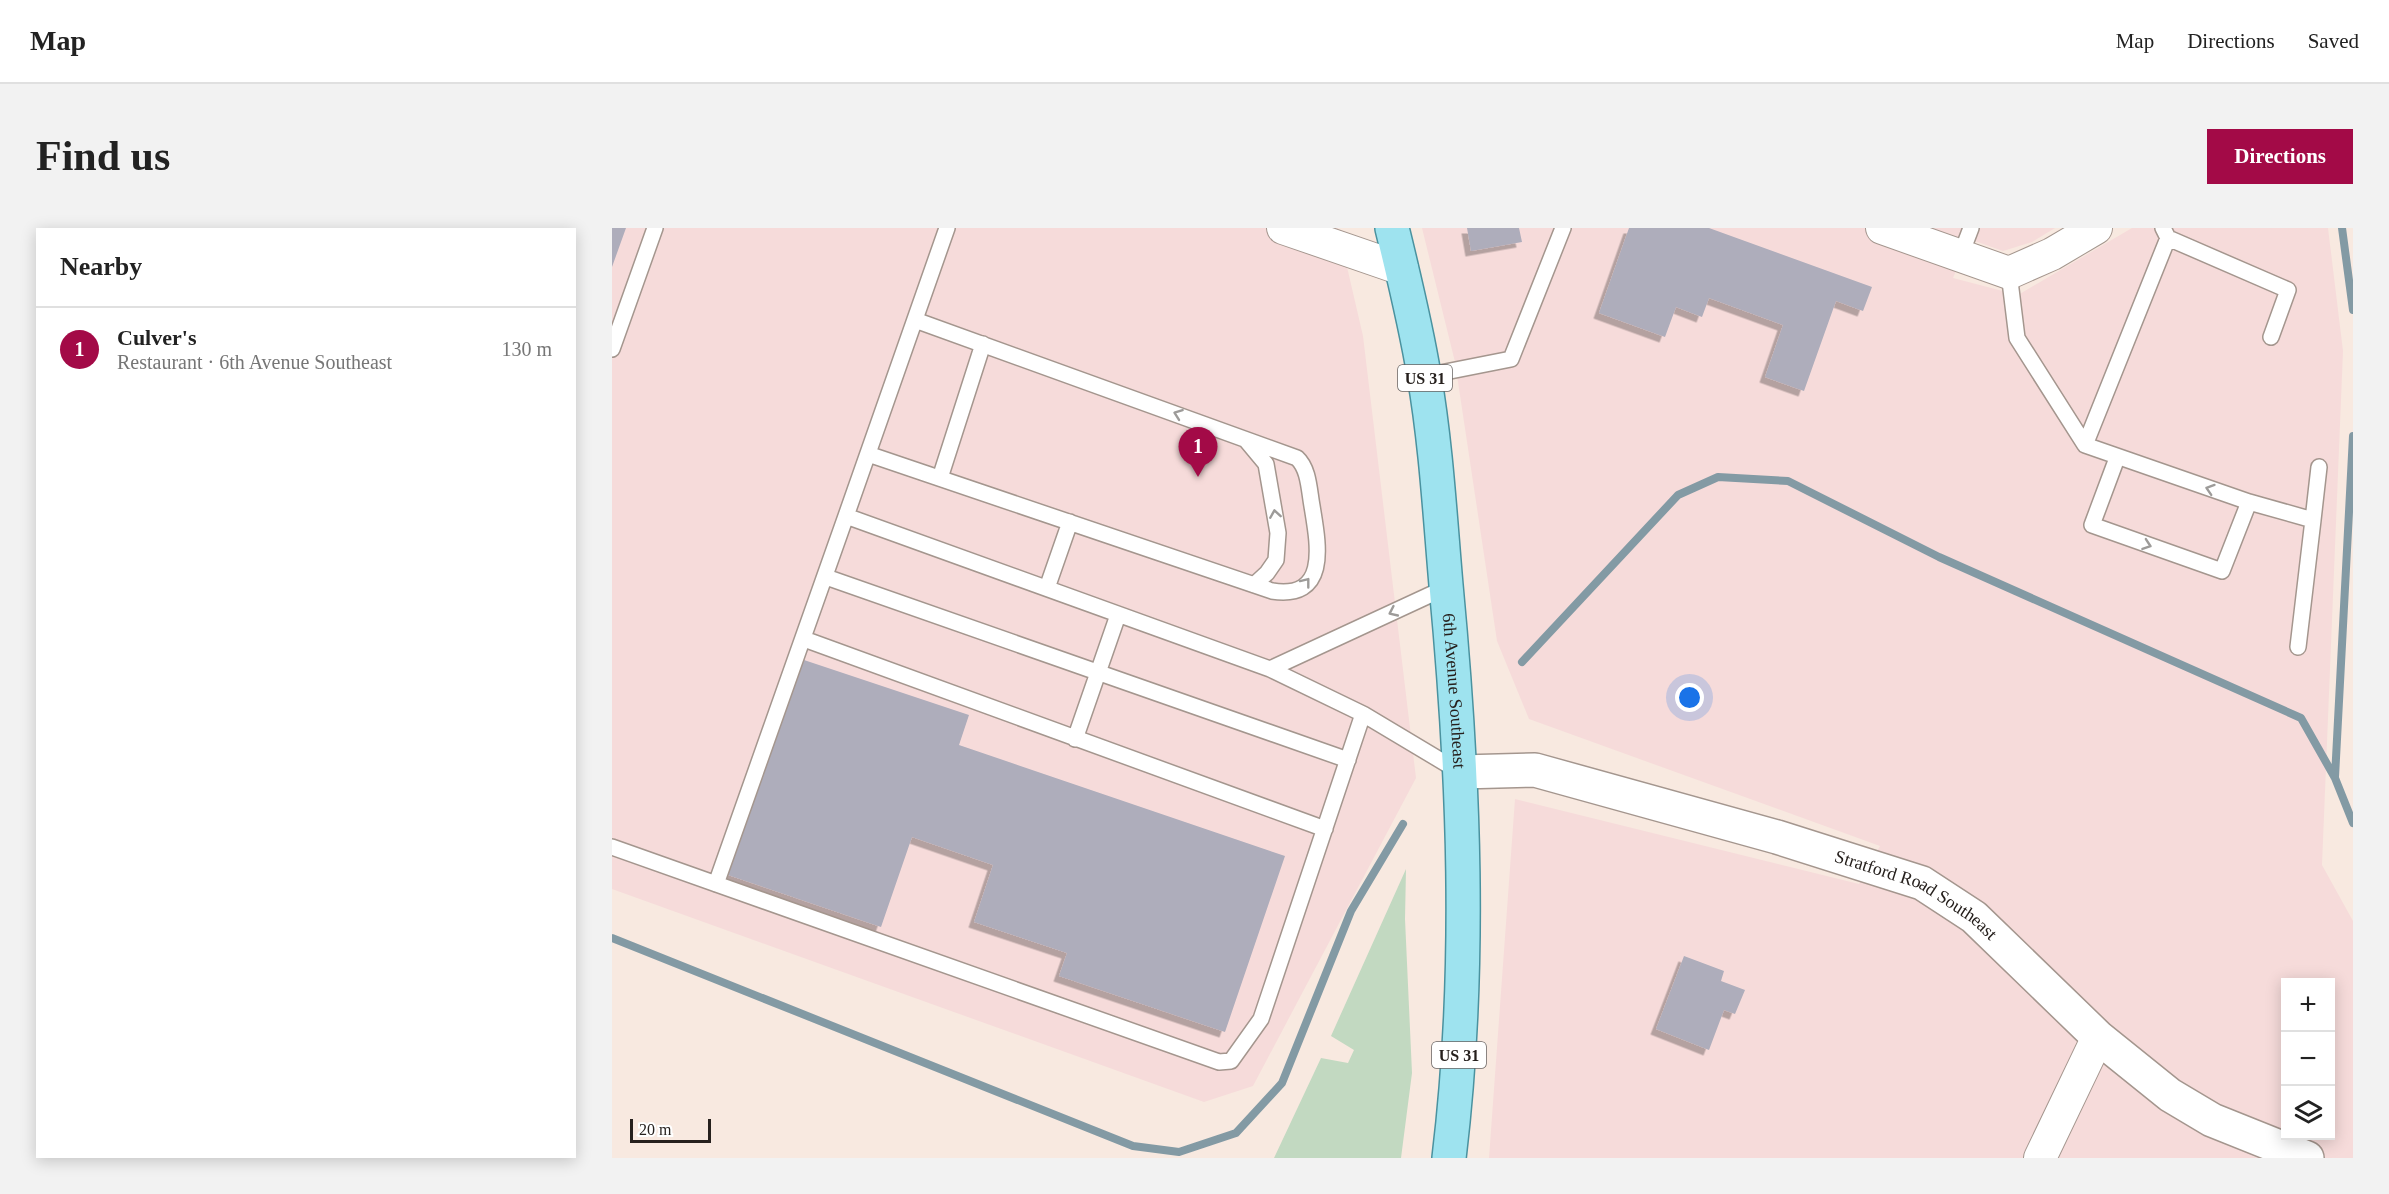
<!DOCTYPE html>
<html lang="en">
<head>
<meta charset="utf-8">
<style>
  body { margin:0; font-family:Georgia,serif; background:#f2f2f2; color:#222 }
  .controls { position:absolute; right:18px; bottom:18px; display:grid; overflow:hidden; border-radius:0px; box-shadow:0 3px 15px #0003 }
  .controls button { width:54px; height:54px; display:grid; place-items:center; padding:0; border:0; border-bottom:2px solid #e0e0e0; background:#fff; color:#222; font:30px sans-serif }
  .scale { position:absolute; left:18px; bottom:15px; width:81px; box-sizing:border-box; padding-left:6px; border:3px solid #26201d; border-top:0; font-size:16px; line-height:21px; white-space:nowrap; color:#26201d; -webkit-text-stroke:4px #fff; paint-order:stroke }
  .you { position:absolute; left:1078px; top:470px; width:21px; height:21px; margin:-15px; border:4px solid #fff; border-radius:50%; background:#1a73e8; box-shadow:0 0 0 9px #1a73e833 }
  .badge { display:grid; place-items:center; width:39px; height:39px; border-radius:50%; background:#a30a47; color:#fff; font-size:20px; font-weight:700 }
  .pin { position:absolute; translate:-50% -50px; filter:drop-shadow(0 2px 3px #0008) }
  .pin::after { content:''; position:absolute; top:32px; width:21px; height:18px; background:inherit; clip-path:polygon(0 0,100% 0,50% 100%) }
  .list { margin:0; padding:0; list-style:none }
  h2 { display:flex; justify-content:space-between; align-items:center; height:78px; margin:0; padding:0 24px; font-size:26px }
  h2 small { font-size:20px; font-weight:400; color:#767676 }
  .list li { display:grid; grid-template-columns:39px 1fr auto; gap:18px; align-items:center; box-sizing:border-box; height:84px; padding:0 24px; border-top:2px solid #e0e0e0 }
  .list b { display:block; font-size:22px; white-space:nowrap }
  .list p { margin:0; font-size:20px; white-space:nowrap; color:#767676 }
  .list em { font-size:20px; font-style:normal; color:#767676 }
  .icon { flex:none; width:33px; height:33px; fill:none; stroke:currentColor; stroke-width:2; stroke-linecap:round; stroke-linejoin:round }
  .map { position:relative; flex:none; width:1741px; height:930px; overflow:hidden; border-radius:0px }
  header { display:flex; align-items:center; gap:36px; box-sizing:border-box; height:84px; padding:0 30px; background:#fff; border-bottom:2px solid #e0e0e0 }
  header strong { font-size:28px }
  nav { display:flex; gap:33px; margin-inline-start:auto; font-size:21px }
  .intro { display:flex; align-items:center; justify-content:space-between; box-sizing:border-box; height:144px; padding:0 36px }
  h1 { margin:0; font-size:42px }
  .button { padding:15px 27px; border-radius:0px; background:#a30a47; color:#fff; font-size:21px; font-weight:700 }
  main { display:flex; gap:36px; padding:0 36px }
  aside { flex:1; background:#fff; border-radius:0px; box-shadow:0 3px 15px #0003 }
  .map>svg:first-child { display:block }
</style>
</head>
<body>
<header>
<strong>Map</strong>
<nav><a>Map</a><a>Directions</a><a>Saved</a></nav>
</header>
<div class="intro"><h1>Find us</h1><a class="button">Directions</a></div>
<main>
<aside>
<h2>Nearby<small></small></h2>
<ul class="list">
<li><span class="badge">1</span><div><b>Culver's</b><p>Restaurant · 6th Avenue Southeast</p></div><em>130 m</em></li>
</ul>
</aside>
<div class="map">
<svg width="1741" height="930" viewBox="0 0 1741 930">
  <defs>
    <filter id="shadow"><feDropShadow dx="-5.5" dy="5.5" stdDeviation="0" flood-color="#0004"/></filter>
  </defs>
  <rect width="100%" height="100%" fill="#f8e9e0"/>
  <path fill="#f6dbda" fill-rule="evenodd" d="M0 0H726L751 108 804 550 641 858 592 874 0 661Z
    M810 0H1443L1420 14 1391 23 1357 11 1341 50 1406 67 1520 0H1716L1731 123 1710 637 1741 693V930H877L903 571 1247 656 1268 618 917 491 885 413 843 134ZM1674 754H1718V908H1674Z"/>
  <path fill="#c2d9c1" d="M794 641 793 691 800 845 789 930H662L709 830 736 835 742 822 719 808Z"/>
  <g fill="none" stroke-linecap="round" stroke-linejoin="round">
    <path stroke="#839aa4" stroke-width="8" d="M1730 0 1741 82
      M910 434 1066 267 1106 249 1176 253 1327 329 1689 490 1723 550 1741 595
      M1723 549 1741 208
      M0 710 521 918 567 924 624 905 670 855 739 683 791 596"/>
  </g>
  <path fill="#aeadbb" filter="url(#shadow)" d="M0 0H14L0 39Z
    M855 0H907L910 14 859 23Z
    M1017 0H1097L1260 59 1251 83 1224 73 1192 163 1153 149 1171 97 1097 70 1090 89 1064 79 1053 109 987 85Z
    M189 431 357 487 347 517 673 628 613 804 447 748 455 725 362 694 381 637 300 609 269 699 116 647Z
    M1072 728 1112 743 1109 753 1133 762 1123 786 1112 782 1097 822 1044 801Z"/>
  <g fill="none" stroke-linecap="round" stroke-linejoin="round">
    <g stroke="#a4968e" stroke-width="18">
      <path id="lane" d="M335 0 234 288 658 441 751 486 848 544
        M1556 10 1676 62 1659 109
        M1348 29 1359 0
        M1397 45 1405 110 1473 217 1556 10 1551 0
        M0 121 43 0
        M813 148 899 131 951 0
        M634 212 654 236 666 305 664 332 655 345 642 357
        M1473 217 1637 274 1610 343 1480 297 1505 230
        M256 226 660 363C718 372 706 315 700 278 697 262 697 241 685 230L303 92
        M328 250 371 116
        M1637 274 1701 292 1686 419
        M1701 292 1707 239
        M214 349 736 532
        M435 360 458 294
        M192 411 713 601
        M658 441 835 359
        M463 511 506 387
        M0 619 607 834 619 833 649 791 751 486
        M104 656 234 288"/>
    </g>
    <g stroke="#a4968e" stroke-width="34">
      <path id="street" d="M671 0 790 41
        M1270 0 1397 45 1440 26 1484 0
        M1428 930 1486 809"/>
    </g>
    <g stroke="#a4968e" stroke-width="36">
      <g id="secondary">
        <path id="s1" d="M849 544 923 542 1165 609 1310 655 1362 689 1486 809 1558 867 1600 892 1695 930"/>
      </g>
    </g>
    <g stroke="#4a929f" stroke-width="36">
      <g id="primary">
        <path id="s2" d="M780 0C792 49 804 98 812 147 824 216 828 288 834 357 852 548 860 740 837 930"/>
      </g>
    </g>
    <use href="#lane" stroke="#fff" stroke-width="15"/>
    <use href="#street" stroke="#fff" stroke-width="32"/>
    <use href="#secondary" stroke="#fff" stroke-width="33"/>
    <use href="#primary" stroke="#9ee3ef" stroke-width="33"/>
  </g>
  <defs><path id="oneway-chevron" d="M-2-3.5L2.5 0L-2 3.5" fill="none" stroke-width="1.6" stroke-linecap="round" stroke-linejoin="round" transform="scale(1.5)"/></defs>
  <g stroke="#9d9b99">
    <use href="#oneway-chevron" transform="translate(566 186) rotate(-160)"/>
    <use href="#oneway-chevron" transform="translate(1598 261) rotate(-162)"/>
    <use href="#oneway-chevron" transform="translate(663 286) rotate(-99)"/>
    <use href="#oneway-chevron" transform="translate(1535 317) rotate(19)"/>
    <use href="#oneway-chevron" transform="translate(694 354) rotate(-52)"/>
    <use href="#oneway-chevron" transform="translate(781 384) rotate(155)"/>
  </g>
  <g text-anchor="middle" stroke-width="4.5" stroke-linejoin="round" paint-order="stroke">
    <g fill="#fff" stroke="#676361" stroke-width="1.5">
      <rect x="786" y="137" width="54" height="26" rx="4.5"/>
      <rect x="820" y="814" width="54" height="26" rx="4.5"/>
    </g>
    <g font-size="16" font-weight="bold" fill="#26201d">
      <text x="813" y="156">US 31</text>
      <text x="847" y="833">US 31</text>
    </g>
    <g font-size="18" fill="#26201d" stroke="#fff">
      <text dy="6" stroke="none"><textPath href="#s2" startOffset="468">6th Avenue Southeast</textPath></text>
      <text dy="6" stroke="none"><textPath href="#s1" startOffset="477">Stratford Road Southeast</textPath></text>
    </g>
  </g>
</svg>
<div class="controls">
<button>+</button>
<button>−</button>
<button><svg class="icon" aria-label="layers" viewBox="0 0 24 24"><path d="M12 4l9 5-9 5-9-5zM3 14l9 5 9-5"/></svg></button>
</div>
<div class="scale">20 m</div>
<div class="you"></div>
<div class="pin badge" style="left:586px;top:249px">1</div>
</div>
</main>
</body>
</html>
